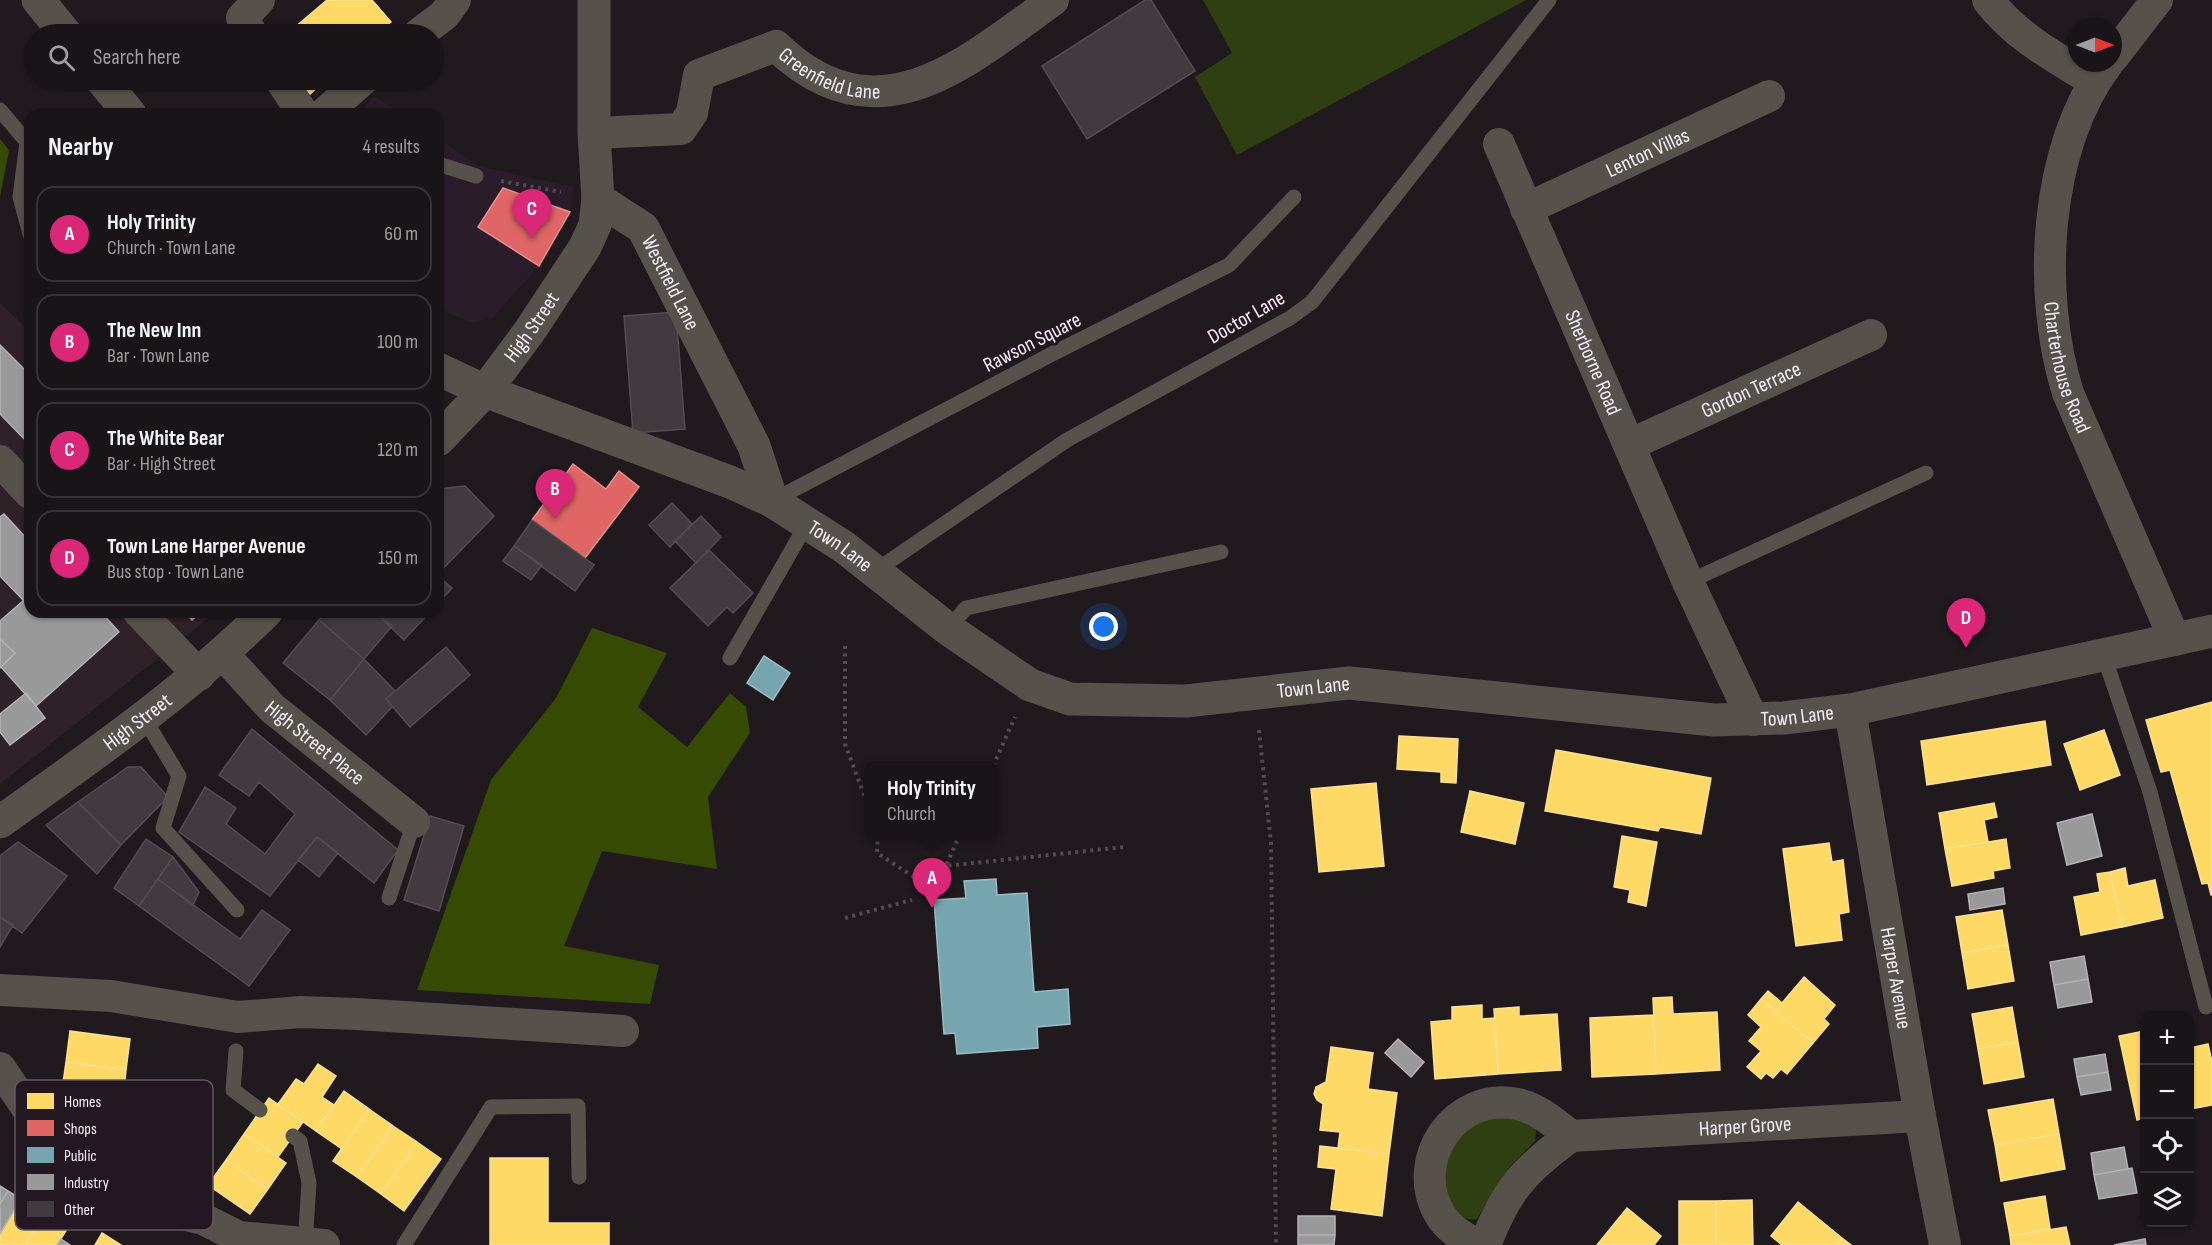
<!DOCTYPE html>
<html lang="en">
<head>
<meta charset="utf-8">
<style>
  body { margin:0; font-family:"Sofia Sans Condensed",sans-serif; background:#211d20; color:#f1f3f6 }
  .controls { position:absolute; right:18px; bottom:18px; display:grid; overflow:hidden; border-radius:12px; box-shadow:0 2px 4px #0004 }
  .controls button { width:54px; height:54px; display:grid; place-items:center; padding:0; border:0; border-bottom:2px solid #363336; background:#181417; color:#f1f3f6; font:30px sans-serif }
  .compass { position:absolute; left:2068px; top:18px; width:54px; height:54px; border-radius:50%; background:#181417; box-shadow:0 2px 4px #0004; rotate:90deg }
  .you { position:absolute; left:1104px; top:627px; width:21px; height:21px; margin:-15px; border:4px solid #fff; border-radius:50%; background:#1a73e8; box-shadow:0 0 0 9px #1a73e833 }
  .badge { display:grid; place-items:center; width:39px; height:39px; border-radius:50%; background:#db2777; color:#fff; font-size:20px; font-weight:700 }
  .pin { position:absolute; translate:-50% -50px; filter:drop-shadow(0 2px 3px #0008) }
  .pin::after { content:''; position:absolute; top:32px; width:21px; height:18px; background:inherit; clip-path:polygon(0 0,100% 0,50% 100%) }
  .popup { position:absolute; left:864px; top:761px; width:135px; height:78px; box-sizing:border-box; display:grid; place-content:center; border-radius:12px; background:#181417; filter:drop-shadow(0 2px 4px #0005); font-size:20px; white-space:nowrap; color:#9f9ea1 }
  .popup b { font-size:22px; color:#f1f3f6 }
  .popup::after { content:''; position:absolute; left:50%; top:100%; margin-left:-12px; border:12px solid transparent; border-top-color:#181417 }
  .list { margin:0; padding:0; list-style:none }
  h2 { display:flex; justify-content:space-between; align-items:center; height:78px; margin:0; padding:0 24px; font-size:26px }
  h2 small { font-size:20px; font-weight:400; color:#9f9ea1 }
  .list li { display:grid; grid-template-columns:39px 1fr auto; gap:18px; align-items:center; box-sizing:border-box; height:96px; margin:0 12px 12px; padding:0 12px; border:2px solid #363336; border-radius:18px }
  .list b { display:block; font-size:22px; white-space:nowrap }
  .list p { margin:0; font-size:20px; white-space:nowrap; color:#9f9ea1 }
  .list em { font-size:20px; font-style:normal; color:#9f9ea1 }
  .icon { flex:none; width:33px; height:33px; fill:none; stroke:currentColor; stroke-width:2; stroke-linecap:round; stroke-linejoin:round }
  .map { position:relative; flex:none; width:2212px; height:1245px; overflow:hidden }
  .search { position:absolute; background:#181417; box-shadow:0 2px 4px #0004; left:24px; top:24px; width:420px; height:66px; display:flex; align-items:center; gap:15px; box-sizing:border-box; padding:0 21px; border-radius:33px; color:#9f9ea1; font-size:22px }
  .panel { position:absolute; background:#181417; box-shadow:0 2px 4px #0004; left:24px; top:108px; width:420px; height:510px; border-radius:18px }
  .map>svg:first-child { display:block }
</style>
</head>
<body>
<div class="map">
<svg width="2212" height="1245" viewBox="0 0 2212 1245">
  <rect width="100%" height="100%" fill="#201a1f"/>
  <path fill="#2b1c29" d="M374 96 402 114H360Z
    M438 138 478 166 573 187 570 212 539 266 492 318 472 323 438 308Z"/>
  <path fill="#2f2128" d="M0 304 30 331V612H216L0 784Z"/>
  <path fill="#303f12" d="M1203 0H1526L1237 155 1195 77 1232 53Z
    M1495 1114 1533 1122 1536 1131 1535 1141 1512 1164 1493 1191 1477 1219C1441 1225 1436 1166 1450 1144 1460 1127 1478 1121 1495 1114Z"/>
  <path fill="#364a04" d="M0 139 9 150 0 197Z
    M592 628 667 653 638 707 687 747 730 693 746 707 750 733 708 797 717 869 602 851 564 946 659 965 650 1004 417 990 491 780 556 698Z"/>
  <path fill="#ffd966" stroke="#fcdf91" stroke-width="1.5" d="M327 0H372L391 22 377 34H287Z
    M298 80H326L310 94Z
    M2212 702V895H2211L2208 883 2202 884 2170 770 2161 772 2146 720Z
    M2045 721 2051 765 1927 785 1921 741Z
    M2104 730 2120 775 2080 790 2064 744Z
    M1399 736 1458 739 1456 783 1441 782V772L1397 769Z
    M1556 750 1711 778 1701 834 1660 827 1658 831 1545 811Z
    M1376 783 1384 866 1319 872 1311 789Z
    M1470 791 1524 803 1515 844 1461 832Z
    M1994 803 1997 817 1984 820 1988 842 1945 849 1939 813Z
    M1622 836 1657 842 1646 906 1628 902 1630 890 1614 887Z
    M2006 839 2010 868 1993 871 1994 878 1952 886 1945 849Z
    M1829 843 1832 862 1843 860 1849 912 1839 914 1842 940 1796 946 1783 849Z
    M2125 868 2128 886 2155 880 2163 918 2122 927 2110 872Z
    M2110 872 2122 927 2081 935 2074 897 2100 892 2097 874Z
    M2002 910 2008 945 1962 953 1956 917Z
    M2008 945 2014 981 1968 989 1962 953Z
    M1804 977 1835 1005 1824 1019 1829 1024 1813 1043 1761 999 1768 991 1782 1003Z
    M1672 997 1673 1014 1717 1012 1720 1070 1656 1074 1653 998Z
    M1761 999 1813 1043 1787 1074 1781 1069 1773 1078 1766 1073 1761 1079 1747 1067 1761 1051 1749 1041 1761 1027 1748 1015Z
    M1482 1005V1019L1495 1018 1498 1074 1435 1079 1431 1022 1452 1020V1007Z
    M1519 1007V1016L1557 1014 1561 1070 1498 1074 1494 1009Z
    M2012 1007 2018 1042 1978 1049 1972 1014Z
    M1653 1015 1656 1074 1592 1077 1590 1018Z
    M70 1031 130 1039 126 1070 66 1062Z
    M2140 1032 2144 1055V1118L2137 1120 2119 1036Z
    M2018 1042 2024 1077 1984 1084 1978 1049Z
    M2208 1044 2212 1062V1105L2190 1109V1048Z
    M1331 1047 1373 1053 1368 1089 1397 1093 1389 1154 1338 1148 1340 1132 1320 1130 1323 1104 1317 1100 1314 1094 1316 1087 1326 1082Z
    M66 1062 126 1070 123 1099 62 1090Z
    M318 1064 336 1076 322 1097 334 1105 316 1131 278 1104 296 1079 304 1084Z
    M344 1091 369 1109 342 1149 316 1131Z
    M84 1094 123 1099 121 1109 135 1128 104 1150 81 1118Z
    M269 1098 303 1122 278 1157 244 1134Z
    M2053 1099 2059 1134 1995 1145 1988 1110Z
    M369 1109 393 1126 357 1177 333 1161Z
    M393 1126 417 1142 381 1194 357 1177Z
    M244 1134 286 1163 268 1189 226 1160Z
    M2059 1134 2065 1169 2001 1181 1995 1145Z
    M417 1142 441 1159 404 1211 381 1194Z
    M1320 1146 1389 1154 1382 1216 1331 1209 1336 1169 1318 1167Z
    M490 1158H548V1223H609V1245H490Z
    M226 1160 268 1189 250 1214 208 1185Z
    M28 1189 51 1203 25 1245H0V1234Z
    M2045 1196 2050 1229 2010 1236 2004 1203Z
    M1752 1200 1753 1245H1716V1201Z
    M1679 1201H1716V1245H1679Z
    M1798 1202 1842 1238 1836 1245H1782L1771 1236Z
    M51 1203 74 1218 57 1245H25Z
    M1627 1208 1661 1236 1654 1245H1597Z
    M2066 1227 2070 1245H2011L2010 1236Z
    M102 1233 121 1245H95Z
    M1842 1238 1851 1245H1836Z"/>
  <path fill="#e06666" stroke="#e78f91" stroke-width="1.5" d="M503 188 570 212 539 266 478 227Z
    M573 464 606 489 619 471 639 487 585 558 532 520Z"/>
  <path fill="#76a5af" stroke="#9cbbc4" stroke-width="1.5" d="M764 656 790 673 773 700 747 683Z
    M996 879 997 895 1027 893 1034 992 1068 989 1070 1024 1037 1027 1038 1048 957 1054 955 1033 944 1034 934 900 966 898 964 881Z"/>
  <path fill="#999" stroke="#b5b2b5" stroke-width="1.5" d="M0 345 30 375V445L0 414Z
    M4 514 30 542V595L24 601 0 576V517Z
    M30 595V612H101L119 632 36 706 1 667 15 653 0 639V621Z
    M185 612H201L192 620Z
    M0 639 15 653 0 668Z
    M26 693 45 718 10 745 0 732V714Z
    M2092 814 2102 856 2067 865 2057 823Z
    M2003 888 2005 904 1970 910 1968 894Z
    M2084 956 2088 979 2054 985 2050 962Z
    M2088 979 2092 1002 2058 1008 2054 985Z
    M1398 1039 1424 1062 1411 1077 1385 1053Z
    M2105 1054 2108 1072 2077 1077 2074 1059Z
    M2108 1072 2111 1090 2081 1095 2077 1077Z
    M167 1108 186 1134 158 1154 139 1128Z
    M2124 1147 2128 1169 2094 1175 2091 1153Z
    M2132 1168 2137 1193 2099 1199 2094 1175Z
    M0 1186 8 1191 0 1204Z
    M8 1191 21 1199 0 1234V1204Z
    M1298 1216H1335V1235H1298Z
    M1298 1235H1335L1334 1245H1298Z
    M61 1239 70 1245H57Z
    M2145 1239 2146 1245H2114Z"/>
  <path fill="#413b40" stroke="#524d52" stroke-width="1.5" d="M1145 0H1151L1195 71 1087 139 1042 66Z
    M676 312 685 429 633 433 624 316Z
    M465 486 494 516 438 574V489Z
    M672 503 692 524 670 547 649 525Z
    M701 516 721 537 696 563 675 541Z
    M532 520 594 565 575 591 514 546Z
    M514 546 542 565 531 580 503 561Z
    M709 550 753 593 733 613 727 607 708 626 670 588Z
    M438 576 452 588 438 603Z
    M326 612H375L392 626 364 659 319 620Z
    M375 612H430L404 640Z
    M319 620 364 659 330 700 283 663Z
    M446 647 470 675 410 727 386 699Z
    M364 659 395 691 386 699 392 707 366 735 330 700Z
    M252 729 398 850 374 883 317 837 270 896 179 832 205 787 236 808 226 824 265 854 295 814 259 782 249 796 219 775Z
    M128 767H141L168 797 121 845 78 802Z
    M78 802 121 845 97 874 46 825Z
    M430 816 464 826 439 911 404 900Z
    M317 837 338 853 319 877 298 860Z
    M146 839 173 857 139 906 114 888Z
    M18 842 67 876 22 933 0 917V856Z
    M173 857 199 892 193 905 158 879Z
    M158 879 240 939 262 910 290 930 249 986 139 906Z
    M0 917 13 925 0 947Z"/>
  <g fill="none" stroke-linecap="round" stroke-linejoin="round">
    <path stroke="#504d4a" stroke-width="4" stroke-dasharray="3 4.5" stroke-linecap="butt" d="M501 181 561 192
      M845 646V744L869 808
      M1259 730 1271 843 1276 1245
      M993 766 1015 717
      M878 834 877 853 914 877
      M960 834 946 866 1124 847
      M845 918 912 900"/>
    <path stroke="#56514b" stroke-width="15" d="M0 110 27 142 20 197 30 234
      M438 164 476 176
      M772 501 1052 354 1229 265 1294 197
      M875 571 1067 440 1290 318 1312 302 1549 0
      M1688 582 1926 473
      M948 629 966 608 1221 552
      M2104 656 2150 792 2206 1007
      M730 658 806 525
      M144 718 179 776 163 828 237 910
      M389 898 414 822
      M236 1051 233 1090 260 1110
      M293 1136 300 1141 309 1183 305 1245
      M404 1245 491 1107 578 1106 579 1177"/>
    <g stroke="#56514b" stroke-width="32">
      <path d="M1988 0C2016 37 2055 57 2094 81"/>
      <path d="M252 34 242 18 259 0"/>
      <path d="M419 34 444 15 455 0"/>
      <path d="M2113 57 2157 0"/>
      <path id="s1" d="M2108 63C2043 148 2037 294 2068 393L2175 640"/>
      <path d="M281 80 303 114"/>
      <path d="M324 114 362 80"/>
      <path id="s2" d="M594 133 681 129 692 113 699 75 776 46C877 143 964 64 1053 0"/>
      <path id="s3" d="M1499 144 1688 582 1753 720"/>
      <path id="s4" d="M1526 209 1769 96"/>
      <path id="s5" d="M1629 445 1871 335"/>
      <path d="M0 461 30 493"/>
      <path d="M139 612 199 675"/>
      <path id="s6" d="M223 654 272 708 414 822"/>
      <path id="s7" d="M1850 710 1920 1116 1945 1245"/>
      <path d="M0 990 111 996 238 1017 301 1012 357 1014 623 1031"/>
      <path d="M0 1068 60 1156 89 1180 147 1205 203 1219 239 1237 324 1245"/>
      <path d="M1477 1245C1463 1237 1447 1228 1439 1213 1409 1160 1455 1091 1517 1104 1538 1108 1555 1124 1571 1136"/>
      <path id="s8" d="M1485 1245C1506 1190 1524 1170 1571 1136L1920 1116"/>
    </g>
    <g stroke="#56514b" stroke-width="33">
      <path d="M38 0 66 34"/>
      <path id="s9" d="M594 0V133L598 199 643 228 754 446 772 501"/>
      <path d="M102 80 130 114"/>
      <path id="s10" d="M438 369 485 391 730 482 772 501 844 547 948 629 1030 685 1070 699 1186 701 1349 683 1714 720 1784 718 1850 710 2212 631"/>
      <path id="s11" d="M438 440 485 391 529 332 585 247 595 225 598 199"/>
      <path id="s12" d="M0 822C92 756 185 692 266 612"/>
    </g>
  </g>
  <g text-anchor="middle" stroke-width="6" stroke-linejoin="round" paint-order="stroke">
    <g font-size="21" fill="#f6eef5" stroke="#231721">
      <text dy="7" stroke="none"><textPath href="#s2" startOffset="290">Greenfield Lane</textPath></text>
      <text dy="7" stroke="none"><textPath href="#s4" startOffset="134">Lenton Villas</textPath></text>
      <text dy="7" stroke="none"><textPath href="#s9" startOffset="314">Westfield Lane</textPath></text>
      <text transform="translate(1246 317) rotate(-30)" y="7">Doctor Lane</text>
      <text dy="7" stroke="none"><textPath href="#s11" startOffset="147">High Street</textPath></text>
      <text transform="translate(1032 342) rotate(-27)" y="7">Rawson Square</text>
      <text dy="7" stroke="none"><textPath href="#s3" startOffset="238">Sherborne Road</textPath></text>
      <text dy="7" stroke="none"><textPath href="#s1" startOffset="318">Charterhouse Road</textPath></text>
      <text dy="7" stroke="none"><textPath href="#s5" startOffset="134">Gordon Terrace</textPath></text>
      <text dy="7" stroke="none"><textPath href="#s10" startOffset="441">Town Lane</textPath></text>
      <text dy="7" stroke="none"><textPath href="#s10" startOffset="963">Town Lane</textPath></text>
      <text dy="7" stroke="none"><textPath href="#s10" startOffset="1449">Town Lane</textPath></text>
      <text dy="7" stroke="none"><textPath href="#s12" startOffset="170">High Street</textPath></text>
      <text dy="7" stroke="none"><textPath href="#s6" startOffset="128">High Street Place</textPath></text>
      <text dy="7" stroke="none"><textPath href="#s7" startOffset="272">Harper Avenue</textPath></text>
      <text dy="7" stroke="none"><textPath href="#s8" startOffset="316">Harper Grove</textPath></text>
    </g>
  </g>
  <rect x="15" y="1080" width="198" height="150" rx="9" fill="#231721" stroke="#625861" stroke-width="1.5"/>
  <rect x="27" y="1093" width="27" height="16" fill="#ffd966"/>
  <rect x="27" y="1120" width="27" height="16" fill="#e06666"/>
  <rect x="27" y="1147" width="27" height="16" fill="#76a5af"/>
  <rect x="27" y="1174" width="27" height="16" fill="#999"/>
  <rect x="27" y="1201" width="27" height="16" fill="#413b40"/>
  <g font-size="16" fill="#f6eef5">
    <text x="64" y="1107">Homes</text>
    <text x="64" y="1134">Shops</text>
    <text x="64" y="1161">Public</text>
    <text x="64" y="1188">Industry</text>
    <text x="64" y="1215">Other</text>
  </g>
</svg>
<div class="controls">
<button>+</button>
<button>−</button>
<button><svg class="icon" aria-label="locate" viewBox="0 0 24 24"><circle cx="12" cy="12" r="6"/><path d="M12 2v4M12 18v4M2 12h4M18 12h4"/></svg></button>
<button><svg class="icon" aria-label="layers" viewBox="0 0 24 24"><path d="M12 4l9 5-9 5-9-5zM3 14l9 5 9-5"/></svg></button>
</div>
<svg class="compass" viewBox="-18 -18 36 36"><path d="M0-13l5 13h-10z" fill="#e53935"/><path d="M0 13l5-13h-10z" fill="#9f9ea1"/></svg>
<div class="you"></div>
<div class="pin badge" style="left:932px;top:908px">A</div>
<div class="popup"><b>Holy Trinity</b>Church</div>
<div class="pin badge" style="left:555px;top:519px">B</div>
<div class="pin badge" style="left:532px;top:239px">C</div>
<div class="pin badge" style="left:1966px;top:648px">D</div>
<div class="search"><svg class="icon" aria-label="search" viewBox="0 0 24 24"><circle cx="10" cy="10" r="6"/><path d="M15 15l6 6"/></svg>Search here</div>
<section class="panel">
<h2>Nearby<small>4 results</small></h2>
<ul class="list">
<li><span class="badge">A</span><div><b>Holy Trinity</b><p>Church · Town Lane</p></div><em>60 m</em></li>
<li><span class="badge">B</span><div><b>The New Inn</b><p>Bar · Town Lane</p></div><em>100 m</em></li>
<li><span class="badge">C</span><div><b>The White Bear</b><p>Bar · High Street</p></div><em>120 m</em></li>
<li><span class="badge">D</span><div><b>Town Lane Harper Avenue</b><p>Bus stop · Town Lane</p></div><em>150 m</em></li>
</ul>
</section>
</div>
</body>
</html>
